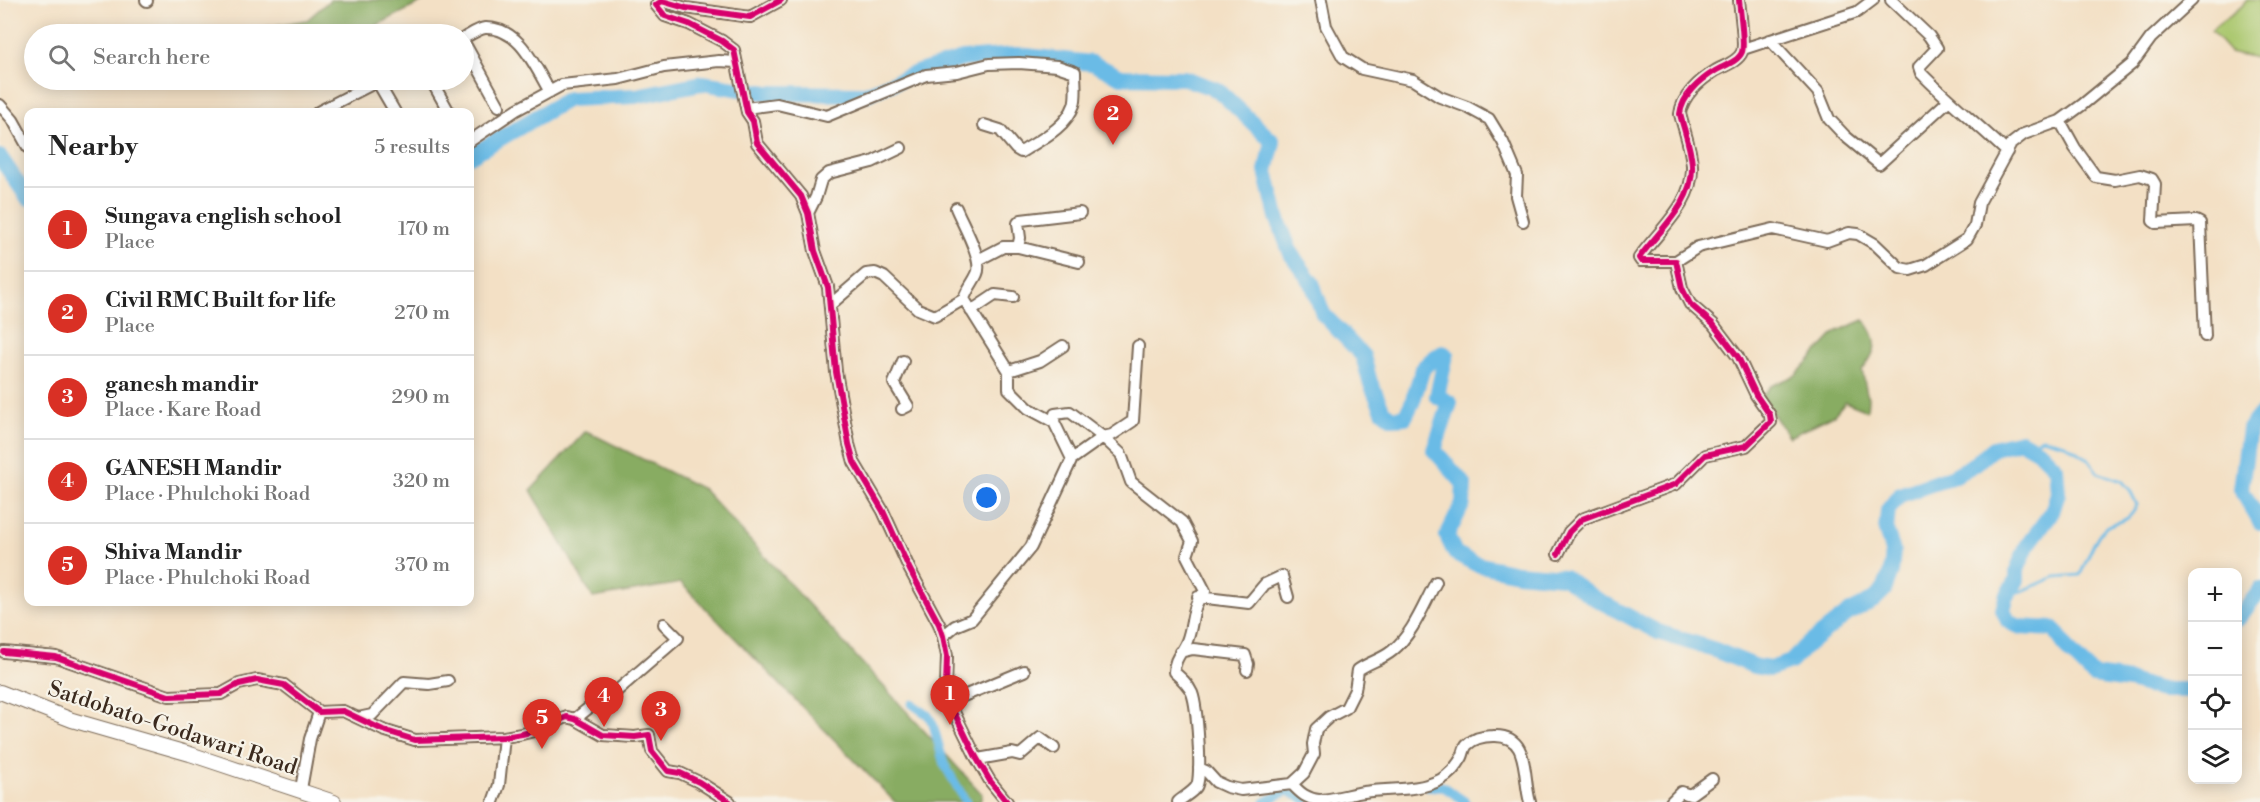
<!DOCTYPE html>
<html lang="en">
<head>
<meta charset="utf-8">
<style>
  body { margin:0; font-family:"Libre Bodoni",serif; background:#f6f6f6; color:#222 }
  .controls { position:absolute; right:18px; bottom:18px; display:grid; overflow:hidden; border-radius:12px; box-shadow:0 3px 15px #0003 }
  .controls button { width:54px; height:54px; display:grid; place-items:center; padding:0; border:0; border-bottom:2px solid #e0e0e0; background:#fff; color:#222; font:30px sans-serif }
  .you { position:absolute; left:987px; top:498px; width:21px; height:21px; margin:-15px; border:4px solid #fff; border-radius:50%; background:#1a73e8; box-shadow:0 0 0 9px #1a73e833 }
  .badge { display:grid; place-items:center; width:39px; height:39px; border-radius:50%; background:#d93025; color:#fff; font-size:20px; font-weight:700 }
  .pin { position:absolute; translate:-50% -50px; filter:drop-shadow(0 2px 3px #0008) }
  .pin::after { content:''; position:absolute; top:32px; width:21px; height:18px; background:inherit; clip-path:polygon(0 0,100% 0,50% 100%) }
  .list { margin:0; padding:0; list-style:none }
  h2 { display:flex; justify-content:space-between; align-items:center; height:78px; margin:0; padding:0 24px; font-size:26px }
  h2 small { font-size:20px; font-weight:400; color:#767676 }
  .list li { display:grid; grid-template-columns:39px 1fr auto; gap:18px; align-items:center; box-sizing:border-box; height:84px; padding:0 24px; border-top:2px solid #e0e0e0 }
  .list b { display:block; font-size:22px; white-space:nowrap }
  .list p { margin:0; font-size:20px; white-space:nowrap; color:#767676 }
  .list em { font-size:20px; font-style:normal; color:#767676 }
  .icon { flex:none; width:33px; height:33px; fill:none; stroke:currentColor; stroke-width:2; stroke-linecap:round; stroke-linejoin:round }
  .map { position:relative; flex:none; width:2260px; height:802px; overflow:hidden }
  .search { position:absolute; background:#fff; box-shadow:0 3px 15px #0003; left:24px; top:24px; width:450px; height:66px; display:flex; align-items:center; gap:15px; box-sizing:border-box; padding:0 21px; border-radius:33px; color:#767676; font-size:22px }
  .panel { position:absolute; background:#fff; box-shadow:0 3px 15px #0003; left:24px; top:108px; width:450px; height:498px; border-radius:12px }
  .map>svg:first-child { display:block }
</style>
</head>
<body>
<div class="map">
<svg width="2260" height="802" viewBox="0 0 2260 802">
  <rect width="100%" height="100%" fill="#f7f3e8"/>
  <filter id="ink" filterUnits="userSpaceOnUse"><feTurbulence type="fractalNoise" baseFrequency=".0167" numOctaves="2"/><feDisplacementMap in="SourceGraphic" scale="12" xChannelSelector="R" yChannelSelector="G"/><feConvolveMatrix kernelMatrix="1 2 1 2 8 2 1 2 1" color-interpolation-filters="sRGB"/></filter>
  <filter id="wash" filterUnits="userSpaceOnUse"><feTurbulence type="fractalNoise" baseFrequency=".008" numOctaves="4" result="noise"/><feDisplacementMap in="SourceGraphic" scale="24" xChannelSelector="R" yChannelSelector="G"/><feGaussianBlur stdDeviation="1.35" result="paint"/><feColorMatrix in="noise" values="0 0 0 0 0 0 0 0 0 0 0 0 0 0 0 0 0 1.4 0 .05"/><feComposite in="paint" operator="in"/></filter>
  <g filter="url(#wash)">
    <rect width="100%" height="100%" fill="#f3e0c5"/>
    <path fill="#abc86f" stroke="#737946" stroke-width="1.5" d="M2247 0H2260V59L2230 52 2211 31C2222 17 2237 15 2247 0Z"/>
    <path fill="#88ac62" stroke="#626b40" stroke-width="1.5" d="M330 0H426L360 34H254L255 29 307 20Z
      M1864 320C1882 342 1876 350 1862 371L1868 398 1867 411 1845 402 1834 415 1789 437 1761 397 1771 386 1796 375 1836 332Z
      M586 431 703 489 982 794 980 802H895L681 583 593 598 531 490Z"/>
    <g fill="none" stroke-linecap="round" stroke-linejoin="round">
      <path stroke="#6bbbe6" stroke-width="3" d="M2006 598 2055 577 2080 575C2086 563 2093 541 2101 532 2113 517 2126 529 2137 505L2130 490 2122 481 2098 473 2087 458 2065 444 2042 438 2028 445"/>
      <path stroke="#6bbbe6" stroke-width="9" d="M912 704 928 715 933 724 944 764 966 802
        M1429 787 1442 786 1466 802
        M1265 802 1287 791 1306 800"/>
      <path stroke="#6bbbe6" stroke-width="16" d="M470 156 568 99 636 96 702 83 768 93 866 94 919 72 963 59 1017 55 1092 63 1121 77 1184 78 1218 90 1273 142 1266 171 1277 217 1291 254 1312 283 1323 314 1363 356 1370 382 1383 411 1392 418 1405 417 1412 403 1423 368 1435 357 1443 353 1446 355 1437 396 1450 403 1434 450 1464 484 1463 503 1447 536 1455 553 1476 564 1517 573 1564 577 1594 598 1658 632 1715 650 1754 666 1770 669 1791 662 1805 647 1850 612 1874 600 1884 590 1891 572 1893 551 1886 531 1888 510 1900 495 1954 476 1976 463 1993 448 2021 441 2040 452 2056 468 2058 493 2052 512 2027 546 2017 570V580L2006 598 2003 610 2008 621 2019 627 2054 629 2069 651 2094 676 2129 681 2162 690H2192
        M0 157 28 198
        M2260 415 2249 429 2241 489 2260 522
        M2238 619 2260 590"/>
    </g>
  </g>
  <g filter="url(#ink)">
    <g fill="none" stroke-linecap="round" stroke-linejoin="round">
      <g stroke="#7b6a58" stroke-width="14">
        <path id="minor" d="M146 0 147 1
          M781 0 750 17 686 8 662 1 656 5 665 16 689 24 722 41 734 50 747 112 753 121 757 143 801 196 808 213 815 251 828 287 836 372 849 444 854 462 883 511 910 570 939 624 943 636 947 656 946 687 949 702 976 757 990 781 1007 802
          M1321 0 1326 26 1343 57 1362 69 1413 80 1440 97 1467 107 1489 119 1503 142 1517 175 1516 196 1523 221
          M1891 0 1929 36 1937 48 1919 67 1921 73C1948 101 1979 125 2007 152
          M464 38C470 35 478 29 485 28 520 27 535 67 550 92
          M1770 40 1818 92 1829 119 1845 136 1879 164 1948 101
          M464 42 499 106
          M1743 49 1857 12 1873 0
          M431 80 449 112
          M377 81 395 112
          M0 105 13 120 28 147
          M746 108 777 104 827 116 926 75 957 72 989 64 1019 63 1057 66 1075 72C1075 82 1077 96 1074 105 1066 128 1040 140 1021 152L1016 149 1000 130 984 125
          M318 112 380 80
          M2060 121 2075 148 2096 177 2115 180 2140 175 2152 179 2155 184 2153 221 2156 223 2196 221 2200 223 2205 336
          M470 141 516 110 562 85 618 79 664 67 719 61 736 62
          M956 208C962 223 984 260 977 274 973 283 967 289 964 299
          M808 213 816 197 821 180 829 173 872 162 901 148
          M1018 247 1020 238 1018 223 1021 220 1080 213
          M978 260 1003 247H1018L1079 262
          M1676 261 1698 247 1773 229 1827 241 1849 233 1858 234 1875 244 1900 268 1910 270 1926 265 1967 239 1975 225 1979 203 2011 144 2024 134 2060 121 2082 105 2132 64 2151 38 2192 0
          M830 305 866 274 875 273 884 277 918 309 935 316 964 299 1009 371V389L1028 408 1054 422 1072 459 1031 547 972 619 955 626 943 636
          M971 311 995 295 1013 297
          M1009 371 1040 361 1063 346
          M902 409 908 406 894 383 903 361
          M1054 422 1055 414 1070 412 1103 437 1121 454 1131 482 1182 522 1192 541 1187 556 1205 591C1191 605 1194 623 1187 641 1183 652 1174 658 1174 672 1181 678 1188 684 1192 693 1197 706 1203 778 1196 787 1192 793 1183 797 1178 802
          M1072 459 1103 437 1112 435 1133 421 1138 346
          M1558 554 1569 532 1582 519 1676 484 1705 455 1746 446 1771 422 1770 415 1756 395 1738 357 1713 324 1690 304 1682 288 1676 261H1641L1639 258C1659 230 1694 203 1692 165 1691 148 1684 130 1680 114 1682 96 1700 80 1715 71 1723 66 1738 62 1742 52 1745 44 1740 11 1739 0
          M1198 597 1249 603 1265 584 1282 576 1288 597
          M4 652 56 657 169 696 221 694 239 684 257 680 284 685 319 712 343 711 383 730 415 740 504 737 522 734 534 731 567 717 575 719 603 735 635 737 649 735 652 751 668 771 680 773 699 782 730 802
          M1180 652 1193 649 1245 655 1248 664 1247 670
          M949 702 1024 671
          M358 718 372 715 404 682 429 684 448 681
          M575 719 595 703 611 696 678 638 664 624
          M978 759 1012 753 1020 755 1040 738 1054 748
          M1199 768 1206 771 1216 782 1227 787 1241 790 1292 784 1304 773 1314 754 1313 744 1316 729 1329 717 1346 708 1355 690 1358 670C1369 662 1381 660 1392 651 1413 634 1423 606 1436 582
          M1292 784C1300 793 1307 799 1319 800 1333 800 1349 794 1364 792 1388 788 1417 792 1440 780 1449 775 1457 766 1462 757 1464 753 1464 748 1467 745 1474 738 1484 736 1493 736 1531 734 1522 776 1530 802
          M301 789 310 739 319 712
          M493 802 499 785 504 737
          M1671 802 1681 792 1690 795 1712 779"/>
      </g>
      <g stroke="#7b6a58" stroke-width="16">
        <path id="tertiary" d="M0 692 72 720 190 754 334 802"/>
      </g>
      <use href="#minor" stroke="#fff" stroke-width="10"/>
      <use href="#tertiary" stroke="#fff" stroke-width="14"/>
      <g stroke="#f7f3e8" stroke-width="10">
        <path id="cycleway" d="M781 0 750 17 686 8 662 1 656 5 665 16 689 24 722 41 734 50 747 112 753 121 757 143 801 196 808 213 815 251 828 287 836 372 849 444 854 462 883 511 910 570 939 624 943 636 947 656 946 687 949 702 976 757 990 781 1007 802
          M1558 554 1569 532 1582 519 1676 484 1705 455 1746 446 1771 422 1770 415 1756 395 1738 357 1713 324 1690 304 1682 288 1676 261H1641L1639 258C1659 230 1694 203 1692 165 1691 148 1684 130 1680 114 1682 96 1700 80 1715 71 1723 66 1738 62 1742 52 1745 44 1740 11 1739 0
          M4 652 56 657 169 696 221 694 239 684 257 680 284 685 319 712 343 711 383 730 415 740 504 737 522 734 534 731 567 717 575 719 603 735 635 737 649 735 652 751 668 771 680 773 699 782 730 802"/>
      </g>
      <use href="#cycleway" stroke="#d6006c" stroke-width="6"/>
    </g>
  </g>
  <g text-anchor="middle" stroke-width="4.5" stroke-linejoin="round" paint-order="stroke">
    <g font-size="22" fill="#3b2a1e" stroke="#f7f3e8">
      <text transform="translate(173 727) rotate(18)" y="8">Satdobato-Godawari Road</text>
    </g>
  </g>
</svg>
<div class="controls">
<button>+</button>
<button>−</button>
<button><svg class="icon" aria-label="locate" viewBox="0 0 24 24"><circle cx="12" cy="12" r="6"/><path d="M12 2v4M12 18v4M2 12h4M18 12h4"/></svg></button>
<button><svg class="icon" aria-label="layers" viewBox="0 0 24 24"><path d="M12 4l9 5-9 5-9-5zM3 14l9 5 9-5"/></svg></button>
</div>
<div class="you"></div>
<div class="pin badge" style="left:950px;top:725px">1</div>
<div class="pin badge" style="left:1113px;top:145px">2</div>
<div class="pin badge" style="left:661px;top:741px">3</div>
<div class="pin badge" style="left:604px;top:727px">4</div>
<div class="pin badge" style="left:542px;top:749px">5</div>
<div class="search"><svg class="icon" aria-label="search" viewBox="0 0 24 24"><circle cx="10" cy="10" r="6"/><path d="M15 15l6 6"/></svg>Search here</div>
<section class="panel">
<h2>Nearby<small>5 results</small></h2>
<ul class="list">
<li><span class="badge">1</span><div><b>Sungava english school</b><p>Place</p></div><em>170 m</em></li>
<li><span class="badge">2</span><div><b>Civil RMC Built for life</b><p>Place</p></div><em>270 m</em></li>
<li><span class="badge">3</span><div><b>ganesh mandir</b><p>Place · Kare Road</p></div><em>290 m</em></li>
<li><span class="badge">4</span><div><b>GANESH Mandir</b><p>Place · Phulchoki Road</p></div><em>320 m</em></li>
<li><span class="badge">5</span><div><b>Shiva Mandir</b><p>Place · Phulchoki Road</p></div><em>370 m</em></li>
</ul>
</section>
</div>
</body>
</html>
